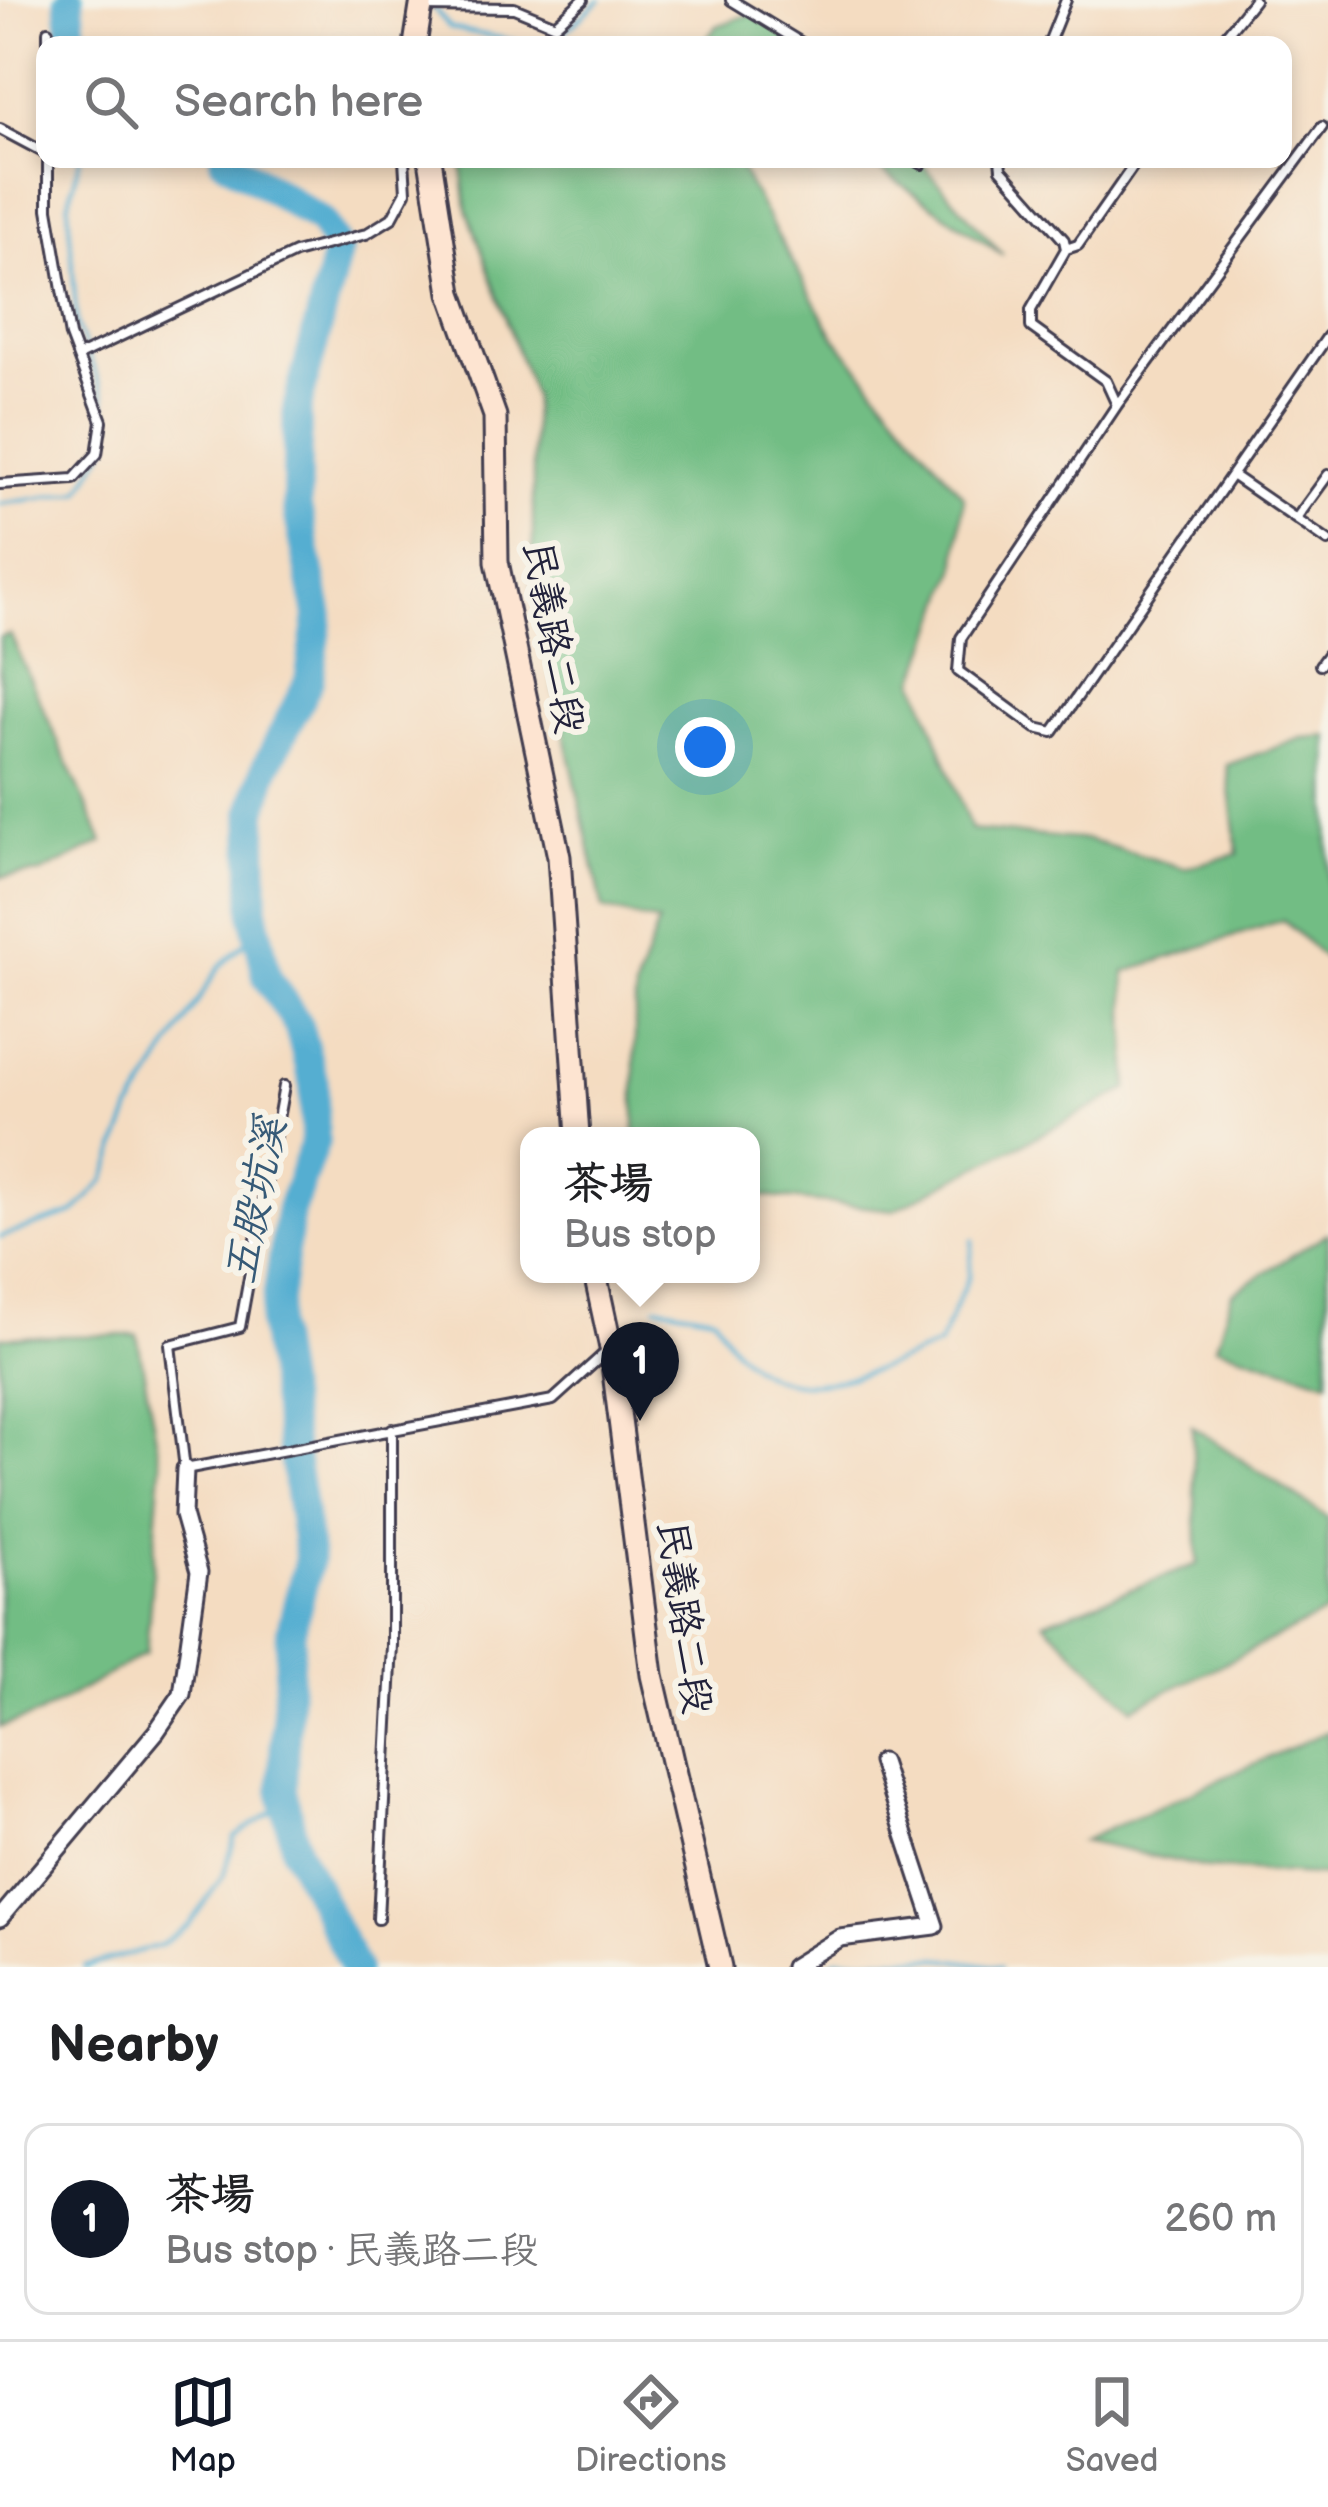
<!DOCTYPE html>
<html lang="en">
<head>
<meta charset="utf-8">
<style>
  body { margin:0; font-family:"Balsamiq Sans","LXGW WenKai TC",sans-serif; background:#f6f6f6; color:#202124 }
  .you { position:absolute; left:705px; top:747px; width:42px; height:42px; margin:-30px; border:9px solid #fff; border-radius:50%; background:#1a73e8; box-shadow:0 0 0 18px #1a73e833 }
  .badge { display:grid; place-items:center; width:78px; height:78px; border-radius:50%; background:#111827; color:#fff; font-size:39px; font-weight:700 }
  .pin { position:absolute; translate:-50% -99px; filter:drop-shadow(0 3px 6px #0008) }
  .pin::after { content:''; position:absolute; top:63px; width:42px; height:36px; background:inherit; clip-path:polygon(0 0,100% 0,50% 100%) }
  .popup { position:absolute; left:520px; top:1127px; width:240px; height:156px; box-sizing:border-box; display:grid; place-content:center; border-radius:24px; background:#fff; filter:drop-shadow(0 3px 9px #0005); font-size:39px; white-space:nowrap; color:#757577 }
  .popup b { font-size:45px; color:#202124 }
  .popup::after { content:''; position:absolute; left:50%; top:100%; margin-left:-24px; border:24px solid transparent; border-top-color:#fff }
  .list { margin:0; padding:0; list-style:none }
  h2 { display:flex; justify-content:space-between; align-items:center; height:156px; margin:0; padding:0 48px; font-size:51px }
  h2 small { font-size:39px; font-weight:400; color:#757577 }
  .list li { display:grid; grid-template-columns:78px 1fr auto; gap:36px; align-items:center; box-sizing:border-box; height:192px; margin:0 24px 24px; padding:0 24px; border:3px solid #e0e0e0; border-radius:24px }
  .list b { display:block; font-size:45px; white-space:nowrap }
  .list p { margin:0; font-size:39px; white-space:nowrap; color:#757577 }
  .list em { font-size:39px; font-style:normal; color:#757577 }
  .icon { flex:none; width:66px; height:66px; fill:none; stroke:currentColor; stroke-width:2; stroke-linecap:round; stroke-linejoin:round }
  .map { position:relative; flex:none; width:1328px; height:1967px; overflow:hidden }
  .search { position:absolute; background:#fff; box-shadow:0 6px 18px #0003; left:36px; right:36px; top:36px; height:132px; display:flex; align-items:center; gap:30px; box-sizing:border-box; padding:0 42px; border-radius:24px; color:#757577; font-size:45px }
  .sheet { height:372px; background:#fff }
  nav { display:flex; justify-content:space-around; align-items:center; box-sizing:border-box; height:168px; border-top:3px solid #e0e0e0; background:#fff; font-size:33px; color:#757577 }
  nav a { display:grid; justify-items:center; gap:6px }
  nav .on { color:#111827 }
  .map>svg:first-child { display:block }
</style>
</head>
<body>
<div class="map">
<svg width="1328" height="1967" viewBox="0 0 1328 1967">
  <rect width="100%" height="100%" fill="#f7f3e8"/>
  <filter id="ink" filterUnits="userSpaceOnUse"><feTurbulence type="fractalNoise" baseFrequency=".00833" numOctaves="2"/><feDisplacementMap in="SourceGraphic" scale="24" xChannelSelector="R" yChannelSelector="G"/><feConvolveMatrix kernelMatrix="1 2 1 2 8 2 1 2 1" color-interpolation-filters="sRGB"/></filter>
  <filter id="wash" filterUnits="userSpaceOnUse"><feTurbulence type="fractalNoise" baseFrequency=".004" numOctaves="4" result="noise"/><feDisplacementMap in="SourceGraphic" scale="48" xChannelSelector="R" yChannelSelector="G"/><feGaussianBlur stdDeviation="2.7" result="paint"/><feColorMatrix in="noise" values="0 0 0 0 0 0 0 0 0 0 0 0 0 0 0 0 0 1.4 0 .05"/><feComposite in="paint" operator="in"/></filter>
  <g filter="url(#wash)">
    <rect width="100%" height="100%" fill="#f4dcc1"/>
    <path fill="#72bd84" stroke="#4a7060" stroke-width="3" d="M756 12 797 45H701L717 26Z
      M461 159H735L835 338 964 497 956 569 916 681 971 830 1088 840 1184 868 1238 854 1227 765 1302 738 1328 736V962L1283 920 1125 972 1128 1089 894 1210 751 1195V1136H635V990L658 923 603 909 533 589V395L467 209Z
      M865 159H918L1003 255Z
      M10 634 103 842 41 873 0 877V637Z
      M1328 1233V1381L1216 1346 1232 1293Z
      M137 1335 161 1465 146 1653 38 1715 0 1727V1337Z
      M1192 1426 1328 1518V1612L1133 1708 1044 1622 1198 1564Z
      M1328 1731V1876L1208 1868 1082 1841Z"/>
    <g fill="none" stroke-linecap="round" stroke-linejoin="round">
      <path stroke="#54aed1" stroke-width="4.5" d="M433 7 450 28 535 45
        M541 45 558 38 600 0
        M0 504 80 492 108 445 104 395 77 326 68 206 80 159
        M0 1237 74 1213 105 1180 131 1110 219 967 258 931
        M657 1306 714 1316C766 1421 852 1381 939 1345L969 1275 973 1240
        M84 1967 161 1945 188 1926 223 1876 235 1837 285 1803
        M823 1967 838 1959 938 1958 1000 1967"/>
      <path stroke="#54aed1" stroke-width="30" d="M69 0 73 45
        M224 159 321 221 338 249 297 408V507L319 616 309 681 266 767 253 811 254 914 267 977 298 1025 314 1082 315 1141 290 1211 273 1326 309 1558 291 1630 282 1790 296 1850 354 1967"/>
    </g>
  </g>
  <g filter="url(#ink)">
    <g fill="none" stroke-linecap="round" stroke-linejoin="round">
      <g stroke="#423e4f" stroke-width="14">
        <path id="service" d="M731 0 805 45
          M422 7 514 8 555 25 583 0
          M48 45V31
          M1048 45 1066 0
          M1218 45 1254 0
          M0 129 45 153
          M913 159 922 164 925 159
          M1000 159 1001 169 1064 240 1066 249 1031 310V327L1106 381 1117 405 961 638 958 671 1036 728 1053 732 1328 336
          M1066 249 1078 245 1138 159
          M81 355 295 253 366 234 392 218 406 192 404 159
          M1117 405 1322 127
          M1232 475 1328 541
          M0 484 74 479 97 454 102 421 70 336 48 209V159
          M1296 519 1328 475
          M1320 665 1328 654
          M284 1086 240 1327 170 1345 185 1469 553 1400 605 1353
          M378 1919 392 1645V1429"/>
      </g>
      <g stroke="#423e4f" stroke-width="21">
        <path id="minor" d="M0 1918 156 1732 182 1694 199 1572 183 1515 185 1469
          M793 1967 840 1938 935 1926 881 1762"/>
      </g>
      <g stroke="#423e4f" stroke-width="27">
        <path id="secondary" d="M415 45 422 0
          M430 159 451 293 495 416 497 562 559 857 578 1136
          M595 1274 611 1348 652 1675 720 1967"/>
      </g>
      <use href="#service" stroke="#fff" stroke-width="8"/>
      <use href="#minor" stroke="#fff" stroke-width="15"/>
      <use href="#secondary" stroke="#fde4d1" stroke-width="21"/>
    </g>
  </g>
  <g text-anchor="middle" stroke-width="12" stroke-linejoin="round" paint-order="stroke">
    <g font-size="39" fill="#22223b" stroke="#f7f3e8">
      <text transform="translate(555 637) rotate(80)" y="14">民義路二段</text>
      <text transform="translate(686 1617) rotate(82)" y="14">民義路二段</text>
    </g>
    <g font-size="42" font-style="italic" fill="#365a77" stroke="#f7f3e8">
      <text transform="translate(254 1200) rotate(-79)" y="15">五股坑溪</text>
    </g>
  </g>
</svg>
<div class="you"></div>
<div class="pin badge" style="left:640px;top:1421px">1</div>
<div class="popup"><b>茶場</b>Bus stop</div>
<div class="search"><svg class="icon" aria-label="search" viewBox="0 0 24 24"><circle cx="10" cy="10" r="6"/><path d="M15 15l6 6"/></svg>Search here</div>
</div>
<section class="sheet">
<h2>Nearby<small></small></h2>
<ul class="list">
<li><span class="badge">1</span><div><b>茶場</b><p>Bus stop · 民義路二段</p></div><em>260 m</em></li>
</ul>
</section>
<nav>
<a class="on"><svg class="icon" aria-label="map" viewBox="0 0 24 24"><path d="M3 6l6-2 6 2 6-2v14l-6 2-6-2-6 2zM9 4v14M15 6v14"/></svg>Map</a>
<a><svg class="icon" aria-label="directions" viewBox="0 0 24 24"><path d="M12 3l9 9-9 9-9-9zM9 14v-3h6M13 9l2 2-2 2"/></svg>Directions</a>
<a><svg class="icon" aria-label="saved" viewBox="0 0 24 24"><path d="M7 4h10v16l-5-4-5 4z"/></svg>Saved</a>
</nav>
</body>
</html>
